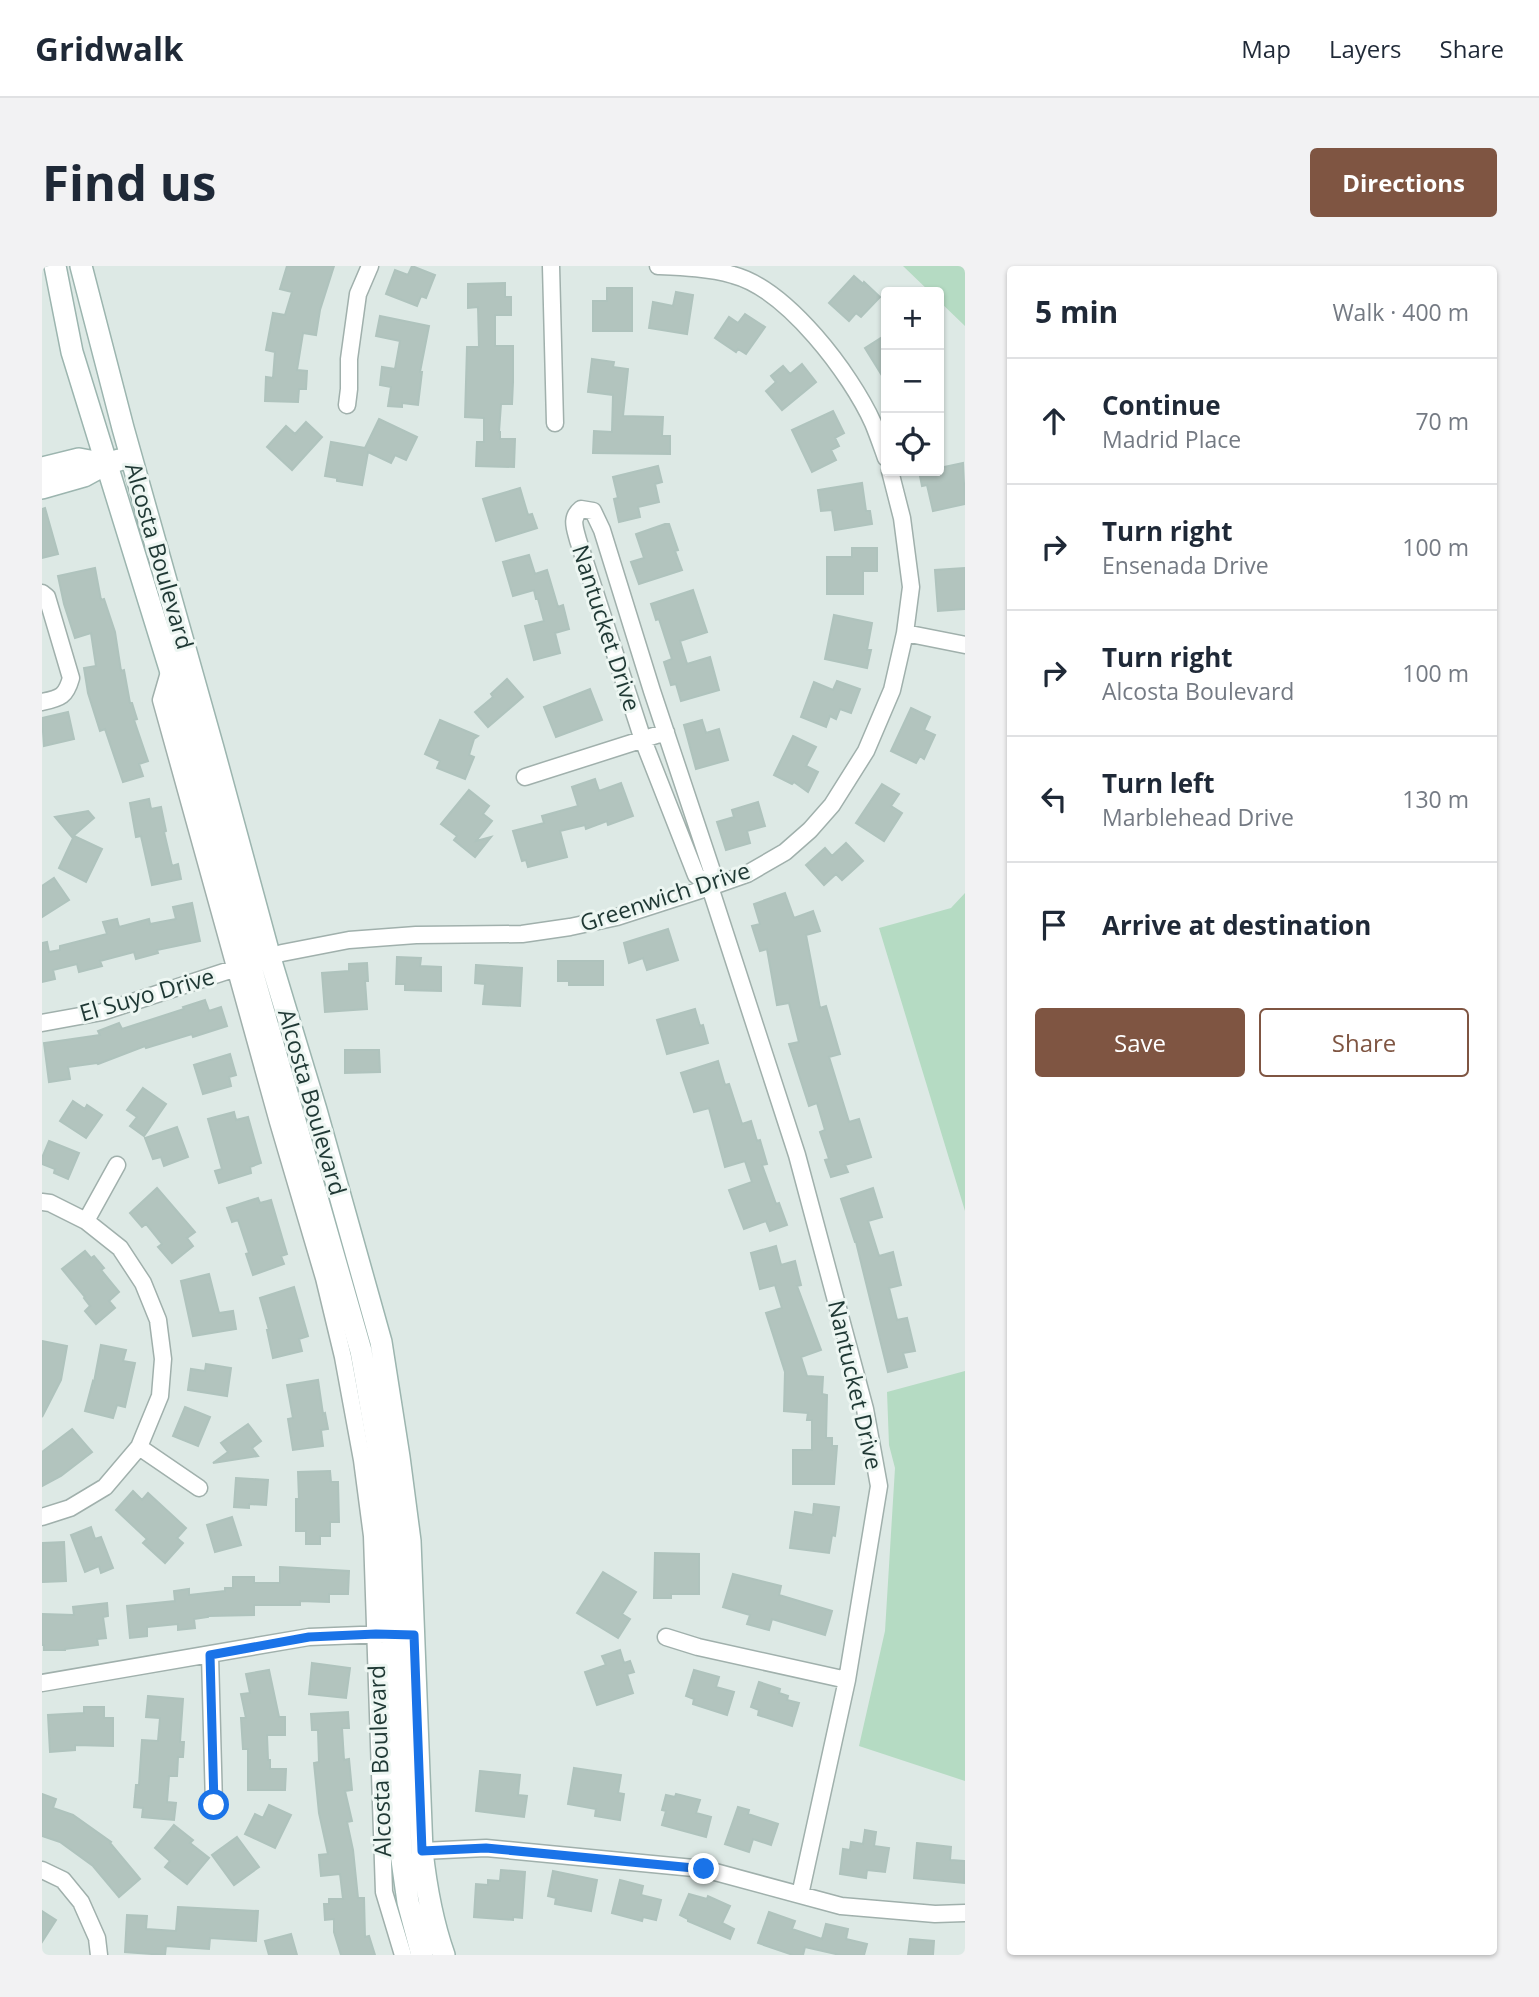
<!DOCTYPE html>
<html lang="en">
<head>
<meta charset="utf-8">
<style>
  body { margin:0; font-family:"Open Sans",sans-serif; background:#f2f2f3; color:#1f2937 }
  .controls { position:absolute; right:21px; top:21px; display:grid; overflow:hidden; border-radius:7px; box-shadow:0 2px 5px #0004 }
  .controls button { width:63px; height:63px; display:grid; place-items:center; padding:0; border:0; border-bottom:2px solid #e0e1e3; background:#fff; color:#1f2937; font:35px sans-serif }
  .stop { position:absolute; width:21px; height:21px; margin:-16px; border:5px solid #1a73e8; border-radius:50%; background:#fff }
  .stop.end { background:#1a73e8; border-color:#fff; box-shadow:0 2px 7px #0008 }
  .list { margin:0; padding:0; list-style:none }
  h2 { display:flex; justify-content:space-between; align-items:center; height:91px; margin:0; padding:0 28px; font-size:30px }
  h2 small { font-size:23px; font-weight:400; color:#747a83 }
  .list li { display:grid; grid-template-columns:46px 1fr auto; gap:21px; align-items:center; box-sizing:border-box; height:126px; padding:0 28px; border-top:2px solid #e0e1e3 }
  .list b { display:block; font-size:26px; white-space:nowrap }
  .list p { margin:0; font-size:23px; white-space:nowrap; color:#747a83 }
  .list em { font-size:23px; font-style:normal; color:#747a83 }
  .actions { display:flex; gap:14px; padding:21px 28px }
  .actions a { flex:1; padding:16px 0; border:2px solid #7f5542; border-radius:7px; text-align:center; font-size:24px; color:#7f5542 }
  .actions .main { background:#7f5542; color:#fff }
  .icon { flex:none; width:38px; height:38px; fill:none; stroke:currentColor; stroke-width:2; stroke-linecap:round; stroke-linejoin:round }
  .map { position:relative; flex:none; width:923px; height:1689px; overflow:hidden; border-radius:7px }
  header { display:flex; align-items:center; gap:42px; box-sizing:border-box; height:98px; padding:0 35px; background:#fff; border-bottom:2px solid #e0e1e3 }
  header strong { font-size:33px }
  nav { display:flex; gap:38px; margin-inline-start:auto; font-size:24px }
  .intro { display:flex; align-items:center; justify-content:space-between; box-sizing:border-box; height:168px; padding:0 42px }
  h1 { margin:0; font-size:49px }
  .button { padding:18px 32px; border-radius:7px; background:#7f5542; color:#fff; font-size:24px; font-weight:700 }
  main { display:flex; gap:42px; padding:0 42px }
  aside { flex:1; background:#fff; border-radius:7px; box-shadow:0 2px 5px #0004 }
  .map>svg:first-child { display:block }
</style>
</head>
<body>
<header>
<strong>Gridwalk</strong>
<nav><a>Map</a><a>Layers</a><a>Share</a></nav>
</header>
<div class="intro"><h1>Find us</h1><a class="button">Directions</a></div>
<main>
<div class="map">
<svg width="923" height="1689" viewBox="0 0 923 1689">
  <rect width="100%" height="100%" fill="#dde9e5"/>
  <path fill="#b5dbc3" d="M861 0H923V60L897 35V26H888Z
    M923 627V945L837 662 909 642Z
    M923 1105V1515L817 1480 843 1365 853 1202 847 1179 845 1126Z"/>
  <path fill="#b2c4be" stroke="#afc3bd" stroke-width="2" d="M245 0H292L278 44 274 69 261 67 255 104 265 105 264 123H257L256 136 223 135 224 111 231 112 233 86 224 84 231 47 243 49 250 26 238 23Z
    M370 0 393 9 384 32 379 30 375 40 344 28 353 4 366 9Z
    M812 10 821 18 822 16 838 31 819 51 814 47 807 55 787 37Z
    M463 17V31H469V49H453V80H471V116L470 138H459L457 166H458V173H473L472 201 434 200 435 176H442V152L423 151 425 81H437L436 41 426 42V18Z
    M565 22H590V65H551V35H565Z
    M634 26 651 29 645 68 607 62 611 36 631 40Z
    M703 48 723 61 704 88 696 83 694 86 673 72 687 51 696 57Z
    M338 50 387 60 378 106H380L376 139 360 137V141L346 140 349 121 338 119 340 101 353 103 358 75 334 70Z
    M839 72 844 80V116L823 82Z
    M550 93 572 96 571 101 586 103 581 150 621 151 620 170H628V188L551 187 552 165 570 166 571 129 546 126Z
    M760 98 774 116 740 144 724 125 734 116 729 110 741 100 748 108Z
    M791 145 802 167 793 172 797 180 789 184 794 194 770 206 750 164Z
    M337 153 375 171 364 194 353 189 349 197 326 186 320 219 295 215V212L283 210 289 176 323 182Z
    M264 156 280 171 250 204 225 181 244 160 253 168Z
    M921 197 923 238 891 245 885 219 880 220 877 205H897V202Z
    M616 200 620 216 613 218 617 236 596 241 598 251 577 256 572 233 576 232 571 211Z
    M820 217 824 245H828L830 258 793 264 790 244 779 245 776 224Z
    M478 222 486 249 490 248 495 262 454 275 441 233Z
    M3 242 16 288 0 292V243Z
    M623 258H627L636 284 633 285 640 304 597 318 589 296 602 292 594 268Z
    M810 282H835V305H821V328H785V291H810Z
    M487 289 493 308 505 304 516 341 521 339 527 363 513 367 518 387 492 394 483 360 502 355 496 333H494L492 324 471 330 461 296Z
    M53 302 59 334 62 333 73 366 79 405 82 404 88 437H90L95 453 92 454 106 495 97 498 101 510 81 516 63 463 58 465 46 427 42 402 54 400 49 367 33 372 22 338 16 310Z
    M923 302V343L896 345 893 304Z
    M651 324 665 366 638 375 645 398 668 391 677 424 639 435 634 418 629 419 622 396 630 393 617 353 614 354 609 338Z
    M792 349 830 357 825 384H829L825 402 783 393Z
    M465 413 481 431 446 461 433 446 451 431 449 428Z
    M795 415 818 423 809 447 798 443 794 453 788 450 784 461 759 451 772 416 791 424Z
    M548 423 560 454 514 471 502 441Z
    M869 442 888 451 882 464 893 469 882 493 878 490 874 497 849 485Z
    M26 446 32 473 2 480 0 452Z
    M398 454 436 470 432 473 427 489 432 491 423 513 395 502 398 495 383 488Z
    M660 454 664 467 677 463 686 494 654 503 642 459Z
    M751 470 774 481 764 500 776 506 766 526 752 516 750 518 732 509Z
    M553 513 557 525 579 517 591 550 566 559 565 555 544 563 543 559 518 565 525 591 486 601 484 594 480 595 471 565 502 557 500 550 536 540 530 521Z
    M840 518 857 528 849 540 860 547 842 575 814 557Z
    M427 524 447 540 441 548 450 555 434 575 449 571 433 591 412 574 415 570 399 558Z
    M107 533 109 543 119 541 124 565 122 566 130 600 136 598 139 613 110 619 99 570 94 571 88 537Z
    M716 536 723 560 705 565 708 577 684 584 675 556 692 551 690 544Z
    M46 545 52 552 30 571 13 551Z
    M32 570 60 583 44 616 17 602Z
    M804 577 821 595 800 614 794 608 782 619 764 599 783 582 790 590Z
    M12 612 27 634 0 651V620Z
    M743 627 752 652 771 645 778 665 764 669 778 742 784 740 798 788 787 791 807 856 817 853 829 891 803 899 806 906 789 911 783 894 787 893 778 866 783 864 775 837 767 840 747 778 757 776 747 737 735 739 725 683 718 685 710 660 718 658 712 638Z
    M150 637 158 675 115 684 116 687 94 693 92 686 58 695 60 700 37 706 35 698 11 704 13 713 0 716V677L5 676 7 686 18 684V680L65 668 61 656 75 653 77 661 107 653 108 658 134 653 131 641Z
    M626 663 636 694 605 704 601 692 587 697 582 677Z
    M355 691 379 692 378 700 399 701V725L363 724V718H354Z
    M516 695H561V719H527V715H516Z
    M325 697 326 715H323L325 743 283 746 280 707 307 705V698Z
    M434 699 480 702 478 740 441 738 443 718 433 717Z
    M163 734 167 745 179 741 185 760 151 771 150 768 104 782 103 780 56 798 55 797 26 801 28 813 7 816 2 777 58 769 56 765 77 757 80 763 142 743 141 741Z
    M653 743 658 760 661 759 666 777 625 788 615 754Z
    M303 784H337L338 806 303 807Z
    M188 788 194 809 187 811 189 820 161 828 152 799Z
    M676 795 683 819 687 818 700 858 709 855 715 875 718 874 725 898 720 899 734 938 737 937 745 959 728 965 724 955 702 963 687 924 710 916 703 895 683 901 667 842 652 846 639 807Z
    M101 822 124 838 102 870 88 860 95 851 85 844Z
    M31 835 43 843 45 839 60 849 44 872 18 855Z
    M192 846 194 854 206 851 219 897 208 901 209 907 177 917 173 905 180 903 166 853Z
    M135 861 146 891 122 900 119 891 111 893 103 872Z
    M7 875 37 887 26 913 12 907 13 903 0 898V892Z
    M115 922 153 966 145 972 151 980 130 997 116 981 120 978 104 958 100 961 88 947Z
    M831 922 840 951 826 955 837 990 851 986 859 1019 847 1022 855 1054 865 1052 873 1085 861 1087 865 1101 846 1106 814 976H813L799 933Z
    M216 932 218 937 229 934 245 988 239 990 242 998 211 1009 204 988 207 987 196 954 190 956 185 942Z
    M734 980 739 999 753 995 759 1019 755 1020 779 1084 759 1091 765 1110 781 1111 780 1128 785 1129 784 1172H790V1180H795L792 1218H751V1184H770V1154H765L766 1147 742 1145 743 1106 724 1047 740 1042 733 1019 718 1023 709 987Z
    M43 985 49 992 52 990 62 1002 59 1004 77 1026 67 1035 73 1042 54 1058 43 1045 48 1040 42 1032 43 1031 20 1003Z
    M167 1008 177 1047 191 1045 194 1063 151 1070 139 1015Z
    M252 1021 266 1070 257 1073 260 1085 231 1092 225 1064H227L218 1032Z
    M0 1075 25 1080 19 1114 0 1151Z
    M59 1079 84 1084 81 1095 93 1097 83 1141 75 1139 71 1152 43 1145 51 1115 52 1116Z
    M164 1098 189 1102 185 1130 146 1124 149 1103 163 1105Z
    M276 1114 281 1148 283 1147 286 1163 279 1164 281 1180 251 1184 246 1153 251 1152 245 1119Z
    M143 1141 168 1151 156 1180 131 1170Z
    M206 1158 219 1175 210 1182 216 1190 171 1197 186 1186 179 1177Z
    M30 1163 50 1186 19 1210 0 1220V1186Z
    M288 1205 289 1216H296L297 1256H288V1270H278V1278H264V1265H254V1233H257L256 1206Z
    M194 1212 226 1214 224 1239 207 1238V1242L192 1241Z
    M91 1225 100 1234 106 1227 144 1262 135 1272 141 1277 123 1297 101 1277 105 1273 74 1244Z
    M772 1238 797 1241 793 1270 790 1269 787 1287 748 1282 753 1246 771 1249Z
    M190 1251 199 1279 173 1286 165 1259Z
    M49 1261 53 1273 59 1271 71 1302 59 1307 57 1300 43 1306 29 1269Z
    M22 1276 24 1315 0 1316 1 1277Z
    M613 1287 657 1288V1328H629V1332H612Z
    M238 1301 307 1305 306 1328H287V1336L258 1335V1339H212V1349L166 1350V1351L152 1353 153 1362 136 1364V1358L105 1361V1370L88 1372 85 1340 133 1335 132 1325 147 1323V1329L183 1325V1322H191V1311H212V1317H238Z
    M561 1306 594 1326 580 1348 588 1353 576 1372 535 1347Z
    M691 1308 739 1320 737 1329 790 1345 783 1369 730 1353 727 1364 705 1358 708 1349 681 1341Z
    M65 1337 66 1350 61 1351 64 1372 55 1373 56 1379 23 1383V1384H2V1379H0V1348L32 1349 31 1341Z
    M578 1384 582 1397 588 1395 592 1406 585 1408 591 1427 555 1439 543 1406 564 1399 560 1390Z
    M270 1397 308 1402 304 1432 267 1428Z
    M227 1404 237 1451H243V1469H225L226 1494H228V1503H244L243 1524H206V1483H201L199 1452H204L199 1428 208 1427 204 1408Z
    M652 1404 677 1411 674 1421 692 1426 685 1449 651 1438 652 1433 644 1430Z
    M717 1416 738 1423 737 1427 746 1430 745 1434 757 1437 750 1460 716 1449 717 1444 709 1441Z
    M106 1430 141 1433 138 1476H142L141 1491H136L135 1510H127L125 1536 134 1537 132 1554 100 1551 101 1542 92 1541 94 1519H97L100 1474 116 1475 118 1452 104 1451Z
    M42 1441H62V1452H71V1480L33 1479V1484L8 1486 6 1449 42 1447Z
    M306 1446 307 1462H300L302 1494 307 1493 310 1524 303 1525 310 1555 305 1556 311 1584 316 1632H322L323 1671 327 1670 333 1689H299L292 1666V1653L283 1654 282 1638H287V1633H301L298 1608 279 1610 277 1589 286 1588 277 1547 272 1497 277 1496 276 1464H270L269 1448Z
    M532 1502 579 1509 576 1527 582 1528 578 1554 553 1550 554 1543 526 1538Z
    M438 1505 478 1509 476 1529 485 1530 482 1551 434 1545Z
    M0 1528 14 1533 11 1542 31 1549 69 1576 68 1577 98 1613 77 1631 51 1600 18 1576 0 1570Z
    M634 1528 658 1534 654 1547 669 1551 664 1571 620 1559 624 1545 620 1544 624 1529 633 1531Z
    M227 1539 249 1549 233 1582 203 1568 213 1548 221 1552Z
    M696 1541 707 1544 706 1548 736 1558 729 1579 711 1573 707 1586 683 1578Z
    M132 1559 151 1574 148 1577 167 1592 145 1618 123 1601 128 1595 113 1582Z
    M823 1564 834 1566 832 1580 847 1582 843 1606 825 1604 824 1612 798 1608 801 1583 808 1584 809 1576 821 1578Z
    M195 1571 217 1601 192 1619 170 1589Z
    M875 1577 909 1581 908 1594 923 1595 922 1617 872 1612Z
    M459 1604 483 1606 480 1652 471 1651V1654L432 1651 434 1618 446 1619V1614L458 1615Z
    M511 1605 555 1614 549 1645 513 1638 514 1632 506 1630Z
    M578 1614 601 1620 599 1629 619 1634 614 1654 601 1651 600 1655 570 1647Z
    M647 1628 665 1633 666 1630 688 1640 680 1657 692 1663 688 1673 646 1655V1653L638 1649Z
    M136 1641 216 1645 214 1675 168 1672 167 1683 124 1680 123 1689 83 1686 85 1649 105 1650 104 1663 134 1665Z
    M0 1645 14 1654 0 1676Z
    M727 1646 753 1655 750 1663 780 1673 784 1658 806 1663 804 1673 825 1678 822 1689H798L763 1681 761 1689H751L716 1677Z
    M249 1668 255 1689H227L223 1675Z
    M868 1673 892 1675 891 1689H866Z"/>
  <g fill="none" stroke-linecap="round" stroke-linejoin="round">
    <g stroke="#a0b0ac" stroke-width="19">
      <path id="street" d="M509 0 513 157
        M616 0C640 1 667 2 691 9 745 23 809 108 831 157 836 169 840 181 844 192
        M305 139 307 123V93L316 28 328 0
        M0 327 5 331 29 412C24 430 19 432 0 436
        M863 367 923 379
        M128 403 119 434 236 856 282 1012 301 1091 320 1194 330 1270 342 1626 361 1689
        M483 511 624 466
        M668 621 654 609 601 474 536 274C533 262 528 252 539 243L551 245 560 264 610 425 670 605 668 621 755 889 823 1143 837 1220 805 1414 758 1629
        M0 757 60 746 240 687 307 674 374 669 480 668 528 661 575 651 668 621 705 608 743 586 768 564 790 539 824 485 850 424 863 367 869 321 860 252 848 205
        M0 936 8 937 44 955 78 982 101 1017 116 1054 121 1093 118 1130 97 1181 63 1221 28 1242 0 1251
        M44 955 75 899
        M97 1181 157 1222
        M624 1371 656 1381 805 1414
        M168 1389 172 1539
        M0 1417 267 1371 344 1368
        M380 1585 444 1582 662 1603 799 1640 893 1648 923 1647
        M0 1604 21 1614 39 1636 55 1672 57 1689"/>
    </g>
    <g stroke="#9cb5af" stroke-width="24">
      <path id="secondary" d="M13 0 30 86 128 403 208 698 319 1085 335 1176 347 1267 359 1587 366 1636 380 1689
        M39 0 81 162 171 482 228 692 274 844 339 1076 357 1191 368 1275 380 1585C384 1621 390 1655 402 1689
        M0 202 37 193 64 198
        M0 222 42 210 64 198 77 194"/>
    </g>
    <use href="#street" stroke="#fff" stroke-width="16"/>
    <use href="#secondary" stroke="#fff" stroke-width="21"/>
  </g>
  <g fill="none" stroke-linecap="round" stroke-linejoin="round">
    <path stroke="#1a73e8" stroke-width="9" d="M172 1539 168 1389 267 1371 334 1368 372 1369 380 1585 444 1582 662 1603"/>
  </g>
  <g text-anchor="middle" stroke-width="6" stroke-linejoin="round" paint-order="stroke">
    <g font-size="23" fill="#1f3834" stroke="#edf6f2">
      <text transform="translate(117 290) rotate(74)" y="8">Alcosta Boulevard</text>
      <text transform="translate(564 362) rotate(72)" y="8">Nantucket Drive</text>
      <text transform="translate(623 631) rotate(-18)" y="8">Greenwich Drive</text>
      <text transform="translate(105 729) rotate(-16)" y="8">El Suyo Drive</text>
      <text transform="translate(270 836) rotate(74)" y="8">Alcosta Boulevard</text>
      <text transform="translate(813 1119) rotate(77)" y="8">Nantucket Drive</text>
      <text transform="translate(338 1495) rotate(-92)" y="8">Alcosta Boulevard</text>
    </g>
  </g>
</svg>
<div class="controls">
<button>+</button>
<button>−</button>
<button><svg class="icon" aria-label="locate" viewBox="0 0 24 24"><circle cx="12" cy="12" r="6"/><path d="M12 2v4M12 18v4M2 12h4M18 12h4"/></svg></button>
</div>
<div class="stop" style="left:172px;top:1539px"></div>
<div class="stop end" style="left:662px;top:1603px"></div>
</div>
<aside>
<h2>5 min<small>Walk · 400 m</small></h2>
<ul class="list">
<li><svg class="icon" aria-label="ahead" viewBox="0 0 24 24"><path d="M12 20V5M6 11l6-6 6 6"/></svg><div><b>Continue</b><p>Madrid Place</p></div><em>70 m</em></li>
<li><svg class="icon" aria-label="right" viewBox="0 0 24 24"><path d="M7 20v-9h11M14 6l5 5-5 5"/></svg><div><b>Turn right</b><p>Ensenada Drive</p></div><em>100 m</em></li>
<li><svg class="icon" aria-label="right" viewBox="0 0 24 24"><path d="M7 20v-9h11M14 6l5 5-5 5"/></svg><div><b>Turn right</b><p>Alcosta Boulevard</p></div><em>100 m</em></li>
<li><svg class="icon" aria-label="left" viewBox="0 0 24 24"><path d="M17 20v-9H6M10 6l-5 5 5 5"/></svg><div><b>Turn left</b><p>Marblehead Drive</p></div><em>130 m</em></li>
<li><svg class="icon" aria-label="arrive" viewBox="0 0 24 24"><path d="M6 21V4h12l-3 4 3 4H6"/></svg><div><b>Arrive at destination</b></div></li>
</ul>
<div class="actions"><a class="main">Save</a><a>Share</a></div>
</aside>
</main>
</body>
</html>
